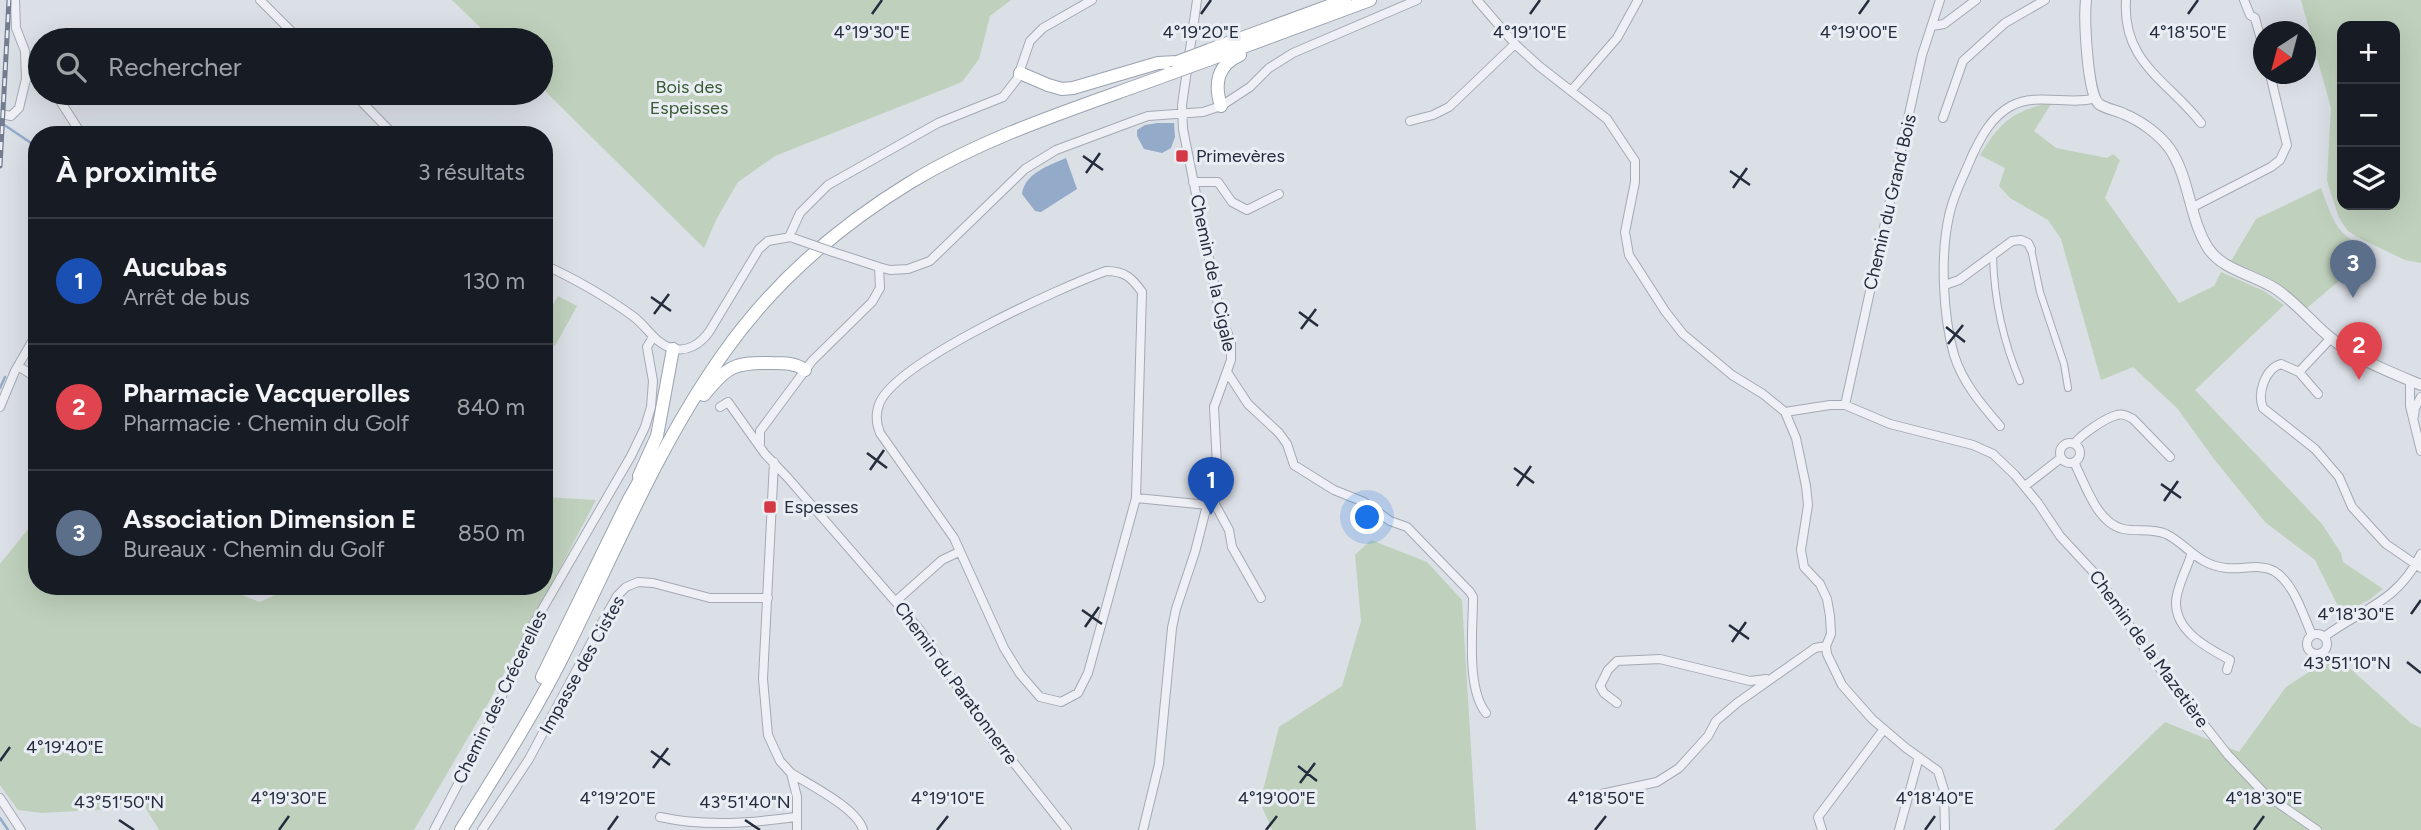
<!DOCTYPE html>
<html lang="fr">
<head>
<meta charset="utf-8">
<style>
  body { margin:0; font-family:Figtree,sans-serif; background:#20242c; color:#f1f3f6 }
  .controls { position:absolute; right:21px; top:21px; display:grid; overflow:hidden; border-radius:14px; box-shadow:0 7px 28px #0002 }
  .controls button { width:63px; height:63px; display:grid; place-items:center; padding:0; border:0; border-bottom:2px solid #363941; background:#171b24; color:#f1f3f6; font:35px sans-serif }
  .compass { position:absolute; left:2253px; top:21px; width:63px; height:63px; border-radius:50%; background:#171b24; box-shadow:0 7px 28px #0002; rotate:216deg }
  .you { position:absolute; left:1368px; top:518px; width:24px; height:24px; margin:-18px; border:5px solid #fff; border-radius:50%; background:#1a73e8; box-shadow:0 0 0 10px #1a73e833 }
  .badge { display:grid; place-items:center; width:46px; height:46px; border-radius:50%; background:#0f766e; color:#fff; font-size:23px; font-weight:700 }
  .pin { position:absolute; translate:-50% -58px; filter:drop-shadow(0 2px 4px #0008) }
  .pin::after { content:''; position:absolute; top:37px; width:24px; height:21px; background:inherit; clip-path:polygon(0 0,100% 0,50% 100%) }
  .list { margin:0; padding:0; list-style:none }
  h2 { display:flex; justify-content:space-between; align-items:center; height:91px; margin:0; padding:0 28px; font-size:30px }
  h2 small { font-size:23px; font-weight:400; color:#9ea1a6 }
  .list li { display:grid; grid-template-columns:46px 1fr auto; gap:21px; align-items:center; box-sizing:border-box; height:126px; padding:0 28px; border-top:2px solid #363941 }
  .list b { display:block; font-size:26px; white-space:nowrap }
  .list p { margin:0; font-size:23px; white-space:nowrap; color:#9ea1a6 }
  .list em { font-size:23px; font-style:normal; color:#9ea1a6 }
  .icon { flex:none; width:38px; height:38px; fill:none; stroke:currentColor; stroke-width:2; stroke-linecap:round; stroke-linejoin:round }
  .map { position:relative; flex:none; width:2421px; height:830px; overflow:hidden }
  .search { position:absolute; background:#171b24; box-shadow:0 7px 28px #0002; left:28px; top:28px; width:525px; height:77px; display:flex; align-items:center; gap:18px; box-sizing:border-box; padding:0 24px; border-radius:38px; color:#9ea1a6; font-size:26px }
  .panel { position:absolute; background:#171b24; box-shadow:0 7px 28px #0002; left:28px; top:126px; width:525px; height:469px; border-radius:28px }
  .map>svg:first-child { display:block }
</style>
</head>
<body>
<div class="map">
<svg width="2421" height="830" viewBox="0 0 2421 830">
  <rect width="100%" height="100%" fill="#dbdfe6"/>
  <path fill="#bfd1bc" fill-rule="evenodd" d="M452 0H1011L990 16 979 59 962 82 775 156 738 182 717 218 704 248 541 87V40H493Z
    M2301 0H2421V263L2405 260 2357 237 2348 231 2339 218 2327 181 2331 108ZM2342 26H2395V205H2342Z
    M2047 103 2051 104 2034 131 2056 148 2107 158 2113 154 2120 160 2105 198 2179 303 2214 286 2221 272 2264 291 2284 305 2195 390 2322 524 2341 553 2343 562 2383 589 2369 600 2342 614 2315 560 2265 522 2214 459 2177 408 2133 367 2101 380 2061 239 2048 220 2010 198 1999 186 2005 168 1980 155C2001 122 2009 114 2047 103Z
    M2321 188C2336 228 2335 231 2372 253L2307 308 2271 279 2231 261 2256 219Z
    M558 296 577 306 555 346 544 341V321Z
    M544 497 596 500 490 700 414 830H159L145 807 42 813 18 810 0 785V564L37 518V586H219L260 602 294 586H544Z
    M1371 540 1427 562 1462 600 1476 830H1272L1260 802 1279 727 1342 686 1361 621 1355 555Z
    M2335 655 2411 723 2421 728V830H2054L2165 722 2239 752 2286 687Z"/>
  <path fill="#93aac9" d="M1157 123H1174L1175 137 1171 148 1162 153 1144 149 1137 136V130L1145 125Z
    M1066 158 1077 189 1041 212 1035 211 1022 194C1025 173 1048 166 1066 158Z"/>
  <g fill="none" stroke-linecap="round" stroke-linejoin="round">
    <path stroke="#93aac9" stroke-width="2.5" d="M0 122 37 147
      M0 388 5 377
      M0 818 8 830"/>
    <g stroke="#a4a9b3" stroke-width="8">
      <path id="pedestrian" d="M2031 249 2040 292 2064 364 2068 388
        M1993 256C1994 299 2003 341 2020 381"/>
    </g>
    <g stroke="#a4a9b3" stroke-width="10">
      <path id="minor" d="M260 0 300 40
        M1477 0 1515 44 1539 66 1607 119 1635 161V182L1625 232 1629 255 1665 311 1683 334 1732 375 1763 394 1785 412 1830 405H1845L1890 424 1973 445 1993 454 2015 475 2038 503 2060 536 2098 577 2146 651 2228 755 2265 794 2317 830
        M2126 0C2122 62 2167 80 2201 123
        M2244 0 2250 15 2255 18 2264 50
        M1932 26 1944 24 1976 0
        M26 79 33 75 40 79
        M1571 91 1617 38 1638 0
        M55 93 82 135
        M353 93 394 135
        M0 114 11 116 19 108 26 79 25 51 16 28 15 0
        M1943 118 1963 61 2005 23 2045 0
        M1410 121 1433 115 1449 107 1515 44
        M1193 182H1218L1232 202 1247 210 1279 194
        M2191 208 2271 167 2280 160 2287 145 2270 74
        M789 237 800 213 828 185 938 123 1003 97 1017 79 1030 41 1043 28 1092 0
        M544 265C572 277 610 299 634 317 647 327 655 343 671 348 687 353 700 344 709 332L759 249 768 241 791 237
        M879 267 890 270 908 269 930 261 1025 169 1056 150 1134 121 1148 116 1203 112 1221 106 1250 87 1269 68 1293 53 1417 0
        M1106 271C1125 271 1132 278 1142 292L1136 498 1088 673 1078 693 1061 702 1040 697 1020 674 1004 648 954 538 880 433C876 423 875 413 880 402 900 360 1059 288 1106 271Z
        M1945 285 1959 280 2012 241 2021 240 2028 243 2031 249
        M18 366 37 378
        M1227 372 1248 404 1279 433 1287 444 1294 465 1334 490 1364 502 1390 521 1407 527 1470 592 1473 597C1473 630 1466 688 1486 713
        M2299 372 2281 364C2265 369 2257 393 2263 408L2315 449 2339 477 2352 507 2386 544 2421 568
        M2410 381V406L2421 451
        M2318 394 2299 372 2331 338
        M1845 405 1922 55 1940 0
        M0 407 15 371 37 333
        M720 407 728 402 765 454 788 478 920 630 996 745 1010 758 1067 830
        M1785 412 1796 438 1806 486 1808 505 1801 550 1804 567 1820 584 1827 599 1830 616 1831 634 1826 646 1827 654 1842 685 1872 719 1906 748 1938 771 1944 790 1945 830
        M2414 416 2415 408 2421 397
        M2000 426C1981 404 1963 383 1954 355 1943 316 1940 256 1949 216 1953 195 1964 176 1972 156 1981 137 1991 117 2011 106 2036 92 2072 106 2095 98
        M2060 453a10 10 0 1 1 20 0a10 10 0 1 1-20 0Z
        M760 444V431L812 361 872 302 880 288 879 267 833 252
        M2074 444C2082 434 2105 418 2117 415 2122 413 2128 416 2133 419L2170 457
        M774 462 763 679 768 735 780 761 791 773 797 797V830
        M2074 462C2085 484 2097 523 2123 529 2137 532 2152 528 2166 534 2187 544 2197 565 2226 568 2242 570 2259 563 2274 571 2294 583 2303 615 2312 635
        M2025 486 2061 458
        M1210 495 1229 530 1232 547 1261 598
        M1136 498 1208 505
        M2191 555C2187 569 2176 588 2176 603 2176 632 2208 648 2230 660L2227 670
        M896 601 942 560 959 552
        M2307 644a10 10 0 1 1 20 0a10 10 0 1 1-20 0Z
        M2324 637C2363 608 2398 602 2421 554
        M1617 703 1604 693 1600 686 1608 670 1617 661 1660 659 1750 681 1766 679
        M791 773C810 785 858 809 863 830
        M1597 795 1657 782 1679 768 1708 736 1716 721 1737 703 1815 648 1826 646
        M0 798 21 830
        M660 817C706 827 750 823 796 817
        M434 830 491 721 532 627 631 456 645 427 651 407 653 381 647 347 653 337
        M482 830 529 759 599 628 617 596 626 587 638 582 653 583 710 598H768
        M1143 830 1159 764 1172 628 1176 609 1195 552 1217 466 1214 407 1231 360V343L1219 309 1183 129 1182 105 1197 0
        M1822 830 1818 817 1884 729
        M1899 830 1919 757"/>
    </g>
    <g stroke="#a4a9b3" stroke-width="12">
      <path id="tertiary" d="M2086 0C2084 17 2087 94 2099 104 2106 109 2116 110 2124 114 2141 121 2159 134 2170 149 2190 179 2189 218 2208 248 2222 270 2255 275 2276 289 2297 303 2312 323 2332 339 2358 360 2390 372 2421 385"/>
    </g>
    <g stroke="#9aa2b2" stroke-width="14">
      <path id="primary" d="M1209 50 1345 0
        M1208 60 1370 0
        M1020 73 1048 85 1062 89 1073 88 1158 63 1177 62
        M1221 106C1214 84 1217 65 1240 55
        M704 395C727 366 735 362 772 363 785 363 795 363 805 370
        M639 476 657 436 673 349
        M542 677 628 501 645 471
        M461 830C496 773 533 716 563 656 614 555 657 447 723 354 772 284 839 226 911 182 992 133 1083 106 1172 73"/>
    </g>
    <use href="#pedestrian" stroke="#eef0f5" stroke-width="6"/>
    <use href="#minor" stroke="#eef0f5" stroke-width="8"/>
    <use href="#tertiary" stroke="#eef0f5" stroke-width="10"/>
    <use href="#primary" stroke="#fff" stroke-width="12"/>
    <g stroke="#747d90" stroke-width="5">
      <path id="rail" d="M0 166 9 0"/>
    </g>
    <use href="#rail" stroke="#eaeef4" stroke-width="2.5" stroke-dasharray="8" stroke-linecap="butt"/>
    <g stroke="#a4a9b3" stroke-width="10" stroke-linecap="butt">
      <path id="minor-bridge" d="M793 238 833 252"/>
    </g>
    <g stroke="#9aa2b2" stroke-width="14" stroke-linecap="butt">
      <path id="primary-bridge" d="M1177 62 1209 50
        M1172 73 1208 60"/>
    </g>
    <use href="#minor-bridge" stroke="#eef0f5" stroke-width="8"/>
    <use href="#primary-bridge" stroke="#fff" stroke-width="12"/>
  </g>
  <path fill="none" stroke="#242c3d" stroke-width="2.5" d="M872 14 882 0M1201 14 1211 0M1530 14 1540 0M1859 14 1869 0M2188 14 2198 0M1083 156 1103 170M1730 171 1750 185M1086 173 1100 153M1733 188 1747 168M651 297 671 311M1299 312 1318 326M654 314 669 294M1946 327 1965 342M1301 329 1316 309M1948 344 1963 325M867 453 887 468M1514 468 1534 483M870 470 884 450M2161 484 2181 498M1517 486 1531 466M2164 501 2178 481M1082 610 1102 624M2411 614 2421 600M1729 625 1749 639M1085 627 1099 607M1732 642 1746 622M2407 662 2421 673M651 751 670 765M0 761 10 747M1298 766 1317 781M653 768 668 748M1300 783 1315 763M119 820 134 830M745 820 760 830M279 830 289 816M608 830 618 816M937 830 948 816M1266 830 1277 816M1595 830 1606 816M1925 830 1935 816M2254 830 2264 816"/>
  <g fill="#d43844" stroke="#eaeef4" stroke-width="2.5">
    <rect x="1175" y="149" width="14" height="14" rx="3.5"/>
    <rect x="763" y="500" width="14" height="14" rx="3.5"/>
  </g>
  <g text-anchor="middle" stroke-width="6" stroke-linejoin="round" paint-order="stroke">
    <g font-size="18" fill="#365931" stroke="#eaeef4">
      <text x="689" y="93">Bois des<tspan x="689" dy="21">Espeisses</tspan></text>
    </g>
    <g font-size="18" fill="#242c3d" stroke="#eaeef4" text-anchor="start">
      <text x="1196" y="162">Primevères</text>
      <text x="784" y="513">Espesses</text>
    </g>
    <g font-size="18" fill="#242c3d" stroke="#eaeef4">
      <text transform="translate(1890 202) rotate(-77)" y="6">Chemin du Grand Bois</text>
      <text transform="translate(1213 273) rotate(78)" y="6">Chemin de la Cigale</text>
      <text transform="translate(2149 649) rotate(54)" y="6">Chemin de la Mazetière</text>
      <text transform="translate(582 665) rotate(-61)" y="6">Impasse des Cistes</text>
      <text transform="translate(956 683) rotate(54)" y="6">Chemin du Paratonnerre</text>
      <text transform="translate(500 697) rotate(-64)" y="6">Chemin des Crécerelles</text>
    </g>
  </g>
  <g font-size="18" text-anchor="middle" fill="#242c3d" stroke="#eaeef4" stroke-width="6" stroke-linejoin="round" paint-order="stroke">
    <text x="872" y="38">4°19'30"E</text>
    <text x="1201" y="38">4°19'20"E</text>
    <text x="1530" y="38">4°19'10"E</text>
    <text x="1859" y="38">4°19'00"E</text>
    <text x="2188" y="38">4°18'50"E</text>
    <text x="2356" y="620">4°18'30"E</text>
    <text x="2347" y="669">43°51'10"N</text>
    <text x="65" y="753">4°19'40"E</text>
    <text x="289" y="804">4°19'30"E</text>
    <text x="618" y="804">4°19'20"E</text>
    <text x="948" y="804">4°19'10"E</text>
    <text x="1277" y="804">4°19'00"E</text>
    <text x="1606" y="804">4°18'50"E</text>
    <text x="1935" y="804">4°18'40"E</text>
    <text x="2264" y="804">4°18'30"E</text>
    <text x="119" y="808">43°51'50"N</text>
    <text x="745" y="808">43°51'40"N</text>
  </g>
</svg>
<div class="controls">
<button>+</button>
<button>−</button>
<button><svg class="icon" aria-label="layers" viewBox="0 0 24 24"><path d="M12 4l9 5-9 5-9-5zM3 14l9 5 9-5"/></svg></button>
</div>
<svg class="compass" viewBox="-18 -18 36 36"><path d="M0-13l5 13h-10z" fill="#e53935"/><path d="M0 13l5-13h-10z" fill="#9ea1a6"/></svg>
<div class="you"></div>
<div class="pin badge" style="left:1211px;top:515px;background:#1a4fb4">1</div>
<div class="pin badge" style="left:2359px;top:380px;background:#e0444e">2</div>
<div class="pin badge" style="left:2353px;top:298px;background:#5c6f8a">3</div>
<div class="search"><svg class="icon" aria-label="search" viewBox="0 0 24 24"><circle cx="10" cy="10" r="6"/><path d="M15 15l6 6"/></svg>Rechercher</div>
<section class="panel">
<h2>À proximité<small>3 résultats</small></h2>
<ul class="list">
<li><span class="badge" style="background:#1a4fb4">1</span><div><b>Aucubas</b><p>Arrêt de bus</p></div><em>130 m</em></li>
<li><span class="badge" style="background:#e0444e">2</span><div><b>Pharmacie Vacquerolles</b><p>Pharmacie · Chemin du Golf</p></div><em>840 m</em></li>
<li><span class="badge" style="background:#5c6f8a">3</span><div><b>Association Dimension E</b><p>Bureaux · Chemin du Golf</p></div><em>850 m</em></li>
</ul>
</section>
</div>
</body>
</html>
